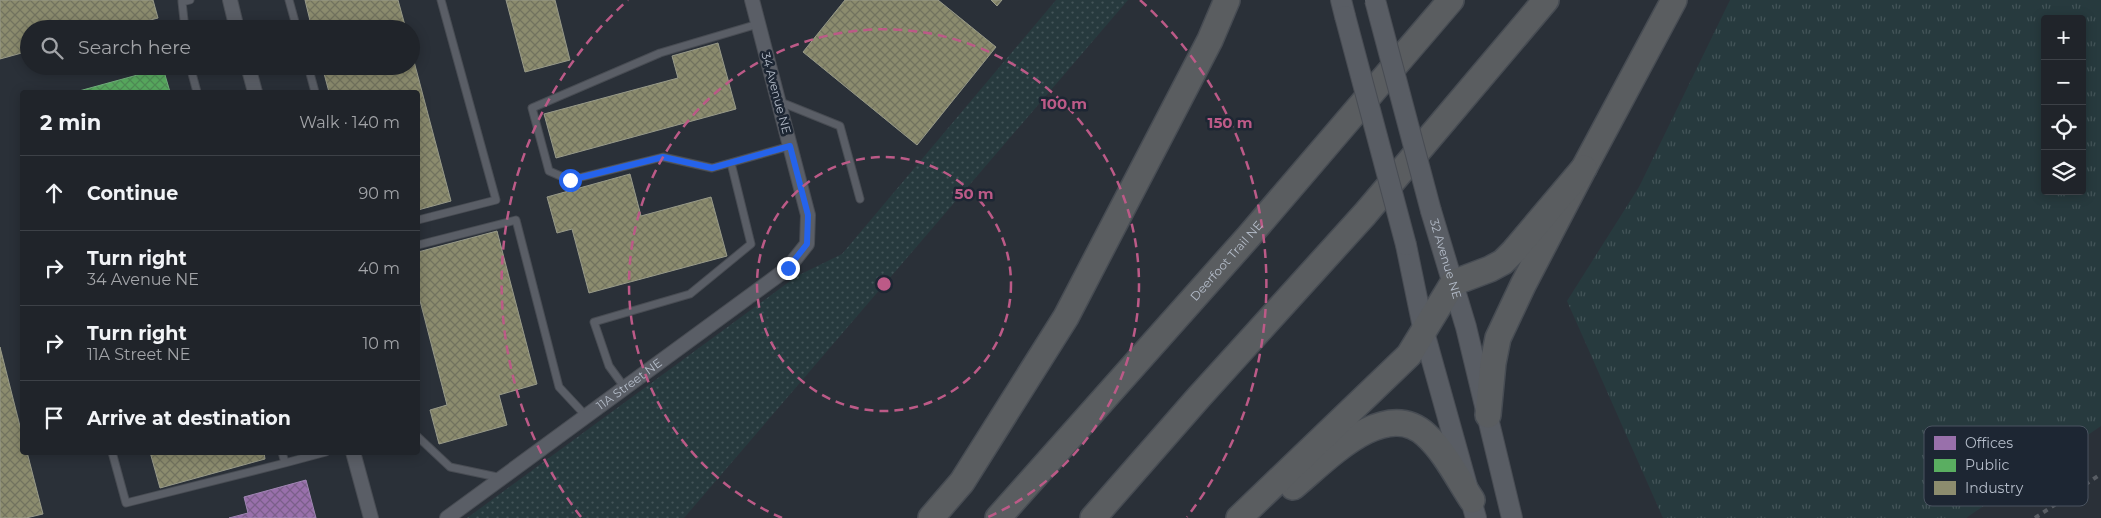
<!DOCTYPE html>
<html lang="en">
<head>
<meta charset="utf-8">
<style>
  body { margin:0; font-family:Montserrat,sans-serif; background:#282c32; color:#f1f3f6 }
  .controls { position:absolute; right:15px; top:15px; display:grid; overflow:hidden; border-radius:5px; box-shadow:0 2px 12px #0003 }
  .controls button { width:45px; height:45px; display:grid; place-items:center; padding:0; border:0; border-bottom:1px solid #3d4147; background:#20242a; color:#f1f3f6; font:25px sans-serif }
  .stop { position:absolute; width:15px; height:15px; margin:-11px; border:4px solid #2563eb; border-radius:50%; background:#fff }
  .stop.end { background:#2563eb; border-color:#fff; box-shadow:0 1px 5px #0008 }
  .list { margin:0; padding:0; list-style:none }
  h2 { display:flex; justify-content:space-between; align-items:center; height:65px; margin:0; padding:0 20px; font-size:21px }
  h2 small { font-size:16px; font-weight:400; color:#a2a4a8 }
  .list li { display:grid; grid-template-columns:32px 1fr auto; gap:15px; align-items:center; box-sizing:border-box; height:75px; padding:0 20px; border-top:1px solid #3d4147 }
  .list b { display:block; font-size:19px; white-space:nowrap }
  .list p { margin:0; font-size:16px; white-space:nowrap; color:#a2a4a8 }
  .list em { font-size:16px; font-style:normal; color:#a2a4a8 }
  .icon { flex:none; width:28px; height:28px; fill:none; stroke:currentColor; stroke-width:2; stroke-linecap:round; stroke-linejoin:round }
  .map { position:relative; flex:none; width:2101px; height:518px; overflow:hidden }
  .search { position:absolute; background:#20242a; box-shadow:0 2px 12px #0003; left:20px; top:20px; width:400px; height:55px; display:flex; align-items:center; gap:12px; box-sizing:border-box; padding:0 18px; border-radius:28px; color:#a2a4a8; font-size:19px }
  .panel { position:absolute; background:#20242a; box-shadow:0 2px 12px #0003; left:20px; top:90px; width:400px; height:365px; border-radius:5px }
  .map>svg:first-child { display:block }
</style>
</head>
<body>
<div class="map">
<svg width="2101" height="518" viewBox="0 0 2101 518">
  <defs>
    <pattern id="grass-tufts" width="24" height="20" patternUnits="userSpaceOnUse" patternTransform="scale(1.25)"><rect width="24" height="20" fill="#273a3e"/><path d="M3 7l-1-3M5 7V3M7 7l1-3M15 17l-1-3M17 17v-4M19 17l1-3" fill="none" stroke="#445559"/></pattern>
    <pattern id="park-dots" width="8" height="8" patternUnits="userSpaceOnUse" patternTransform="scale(1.25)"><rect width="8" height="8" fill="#273a3e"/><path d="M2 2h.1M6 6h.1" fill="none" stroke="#445559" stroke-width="1.8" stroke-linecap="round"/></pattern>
    <pattern id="offices-cross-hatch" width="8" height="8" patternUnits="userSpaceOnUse" patternTransform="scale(1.25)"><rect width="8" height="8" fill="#9970ab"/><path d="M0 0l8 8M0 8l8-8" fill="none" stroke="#7b5f8a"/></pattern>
    <pattern id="public-cross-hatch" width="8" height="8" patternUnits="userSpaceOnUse" patternTransform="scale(1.25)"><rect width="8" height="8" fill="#5aae61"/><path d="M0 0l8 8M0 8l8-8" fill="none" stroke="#519058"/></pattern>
    <pattern id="industry-cross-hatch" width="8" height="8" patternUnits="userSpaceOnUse" patternTransform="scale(1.25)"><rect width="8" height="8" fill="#8c8c6e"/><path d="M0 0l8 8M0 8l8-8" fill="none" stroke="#72735f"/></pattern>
  </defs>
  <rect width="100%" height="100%" fill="#2a3038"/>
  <path fill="url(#grass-tufts)" fill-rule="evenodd" d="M1730 0H2101V426L1966 518H1663L1567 301 1639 187ZM2045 19H2082V191H2045Z"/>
  <path fill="url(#park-dots)" d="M1056 0H1128L684 518H467L797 276 842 254Z"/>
  <path fill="url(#offices-cross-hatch)" stroke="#a187b4" d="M306 480 316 518H229L248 513 244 497Z"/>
  <path fill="url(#public-cross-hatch)" stroke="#75b280" d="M163 68 170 92H79V91Z"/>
  <path fill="url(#industry-cross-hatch)" stroke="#989a89" d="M0 0H153L158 18 117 29H29V51L0 59Z
    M305 0H398L406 29H312Z
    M506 0H555L570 60 525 72Z
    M845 0H938L996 47 917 145 803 52Z
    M991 0H1002L997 6Z
    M718 43 736 109 556 158 544 114 678 78 672 56Z
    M411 50 451 201 418 210V92H329L322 66H411Z
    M630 174 641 216 711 197 727 256 589 293 572 229 557 233 547 197Z
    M497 231 537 384 499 395 507 425 439 444 430 410 447 405 418 293V252Z
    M0 347 22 434V452H27L43 514 26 518H0Z
    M150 452H264L265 459 160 488Z"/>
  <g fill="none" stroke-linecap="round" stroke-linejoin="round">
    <g stroke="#484c53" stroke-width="9">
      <path id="lane" d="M182 0V2L190 0
        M289 0 297 29
        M182 2 185 29
        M758 24 660 53 532 108 549 171 570 180 663 157 712 168 790 146
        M190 66 197 92
        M308 66 315 92
        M778 101 840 126 860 199
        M418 220 496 200 441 0
        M418 245 516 220 559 387 586 416
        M625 388 609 366 594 322 690 294 751 244 731 163
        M418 437 450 467 502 478
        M112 452 126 503 285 463
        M282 452 285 463 326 452"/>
    </g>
    <g stroke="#484c53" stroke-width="16">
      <g id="street">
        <path d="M230 0 237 29"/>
        <path d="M248 66 255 92"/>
        <path d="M353 452 371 518"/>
        <path id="s1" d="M447 518 788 268 807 244 808 215 752 0"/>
      </g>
    </g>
    <g stroke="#484c53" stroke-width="22">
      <g id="secondary">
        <path d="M1341 0 1345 16"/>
        <path id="s2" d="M1431 211 1466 327 1512 518"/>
        <path d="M1406 245 1424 332 1476 518"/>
      </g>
    </g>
    <g stroke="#474c53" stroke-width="28">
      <g id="highway">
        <path d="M1488 415 1493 363 1498 338 1523 285 1584 168 1674 0"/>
        <path d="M1293 487C1324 462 1384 396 1426 435 1445 452 1458 479 1472 500"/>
        <path d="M931 518 962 482 1066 317 1210 40 1227 0"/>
        <path id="s3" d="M998 518 1249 236 1451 0"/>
        <path d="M1093 518 1199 397 1365 214 1546 0"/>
        <path d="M1239 518 1409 355 1453 283 1490 269 1503 262 1513 252 1584 168"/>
      </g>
    </g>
    <use href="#lane" stroke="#5a5e66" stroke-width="7"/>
    <use href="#street" stroke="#5a5e66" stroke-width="14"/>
    <use href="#secondary" stroke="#595d64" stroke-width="20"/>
    <use href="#highway" stroke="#5a5d60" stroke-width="25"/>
    <path stroke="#595d64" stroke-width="4" stroke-dasharray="5 5" stroke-linecap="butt" d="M2035 518 2101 474"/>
    <g stroke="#484c53" stroke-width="22" stroke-linecap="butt">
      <path id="secondary-bridge" d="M1375 0 1431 211
        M1345 16 1406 245"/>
    </g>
    <use href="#secondary-bridge" stroke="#595d64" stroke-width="20"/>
  </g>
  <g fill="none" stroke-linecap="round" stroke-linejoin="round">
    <path stroke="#2563eb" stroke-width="6" d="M570 180 663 157 712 168 790 146 808 215 807 244 788 268"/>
  </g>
  <g fill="none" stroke="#bc5a87" stroke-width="2.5" stroke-dasharray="9 6">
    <circle cx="884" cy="284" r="127"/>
    <path d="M782 518A255 255 0 1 1 986 518"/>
    <path d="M581 517A382 382 0 0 1 628 0M1140 0A382 382 0 0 1 1187 517"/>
  </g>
  <g text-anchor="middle" stroke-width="5" stroke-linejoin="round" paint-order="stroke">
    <g font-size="12" fill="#b4bcc9" stroke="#1d2633">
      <text transform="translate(776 93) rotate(75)" y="4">34 Avenue NE</text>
      <text dy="4" stroke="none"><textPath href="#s2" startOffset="50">32 Avenue NE</textPath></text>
      <text dy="4" stroke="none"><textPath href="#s3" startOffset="344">Deerfoot Trail NE</textPath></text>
      <text dy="4" stroke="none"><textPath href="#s1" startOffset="226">11A Street NE</textPath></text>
    </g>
  </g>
  <rect x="1924" y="426" width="164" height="80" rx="8" fill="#1d2633" stroke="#4a5360" stroke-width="1"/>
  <rect x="1934" y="436" width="22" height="14" fill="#9970ab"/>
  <rect x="1934" y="459" width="22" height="13" fill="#5aae61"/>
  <rect x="1934" y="481" width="22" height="14" fill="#8c8c6e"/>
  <g font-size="14" fill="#b4bcc9">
    <text x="1965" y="448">Offices</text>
    <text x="1965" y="470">Public</text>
    <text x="1965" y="493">Industry</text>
  </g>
  <circle cx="884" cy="284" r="8" fill="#bc5a87" stroke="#1d2633" stroke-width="2.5"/>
  <g font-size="15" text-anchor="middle" font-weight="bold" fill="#bc5a87" stroke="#1d2633" stroke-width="5" stroke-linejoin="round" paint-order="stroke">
    <text x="1064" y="109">100 m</text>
    <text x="1230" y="128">150 m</text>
    <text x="974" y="199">50 m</text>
  </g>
</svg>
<div class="controls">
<button>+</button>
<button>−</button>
<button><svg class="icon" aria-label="locate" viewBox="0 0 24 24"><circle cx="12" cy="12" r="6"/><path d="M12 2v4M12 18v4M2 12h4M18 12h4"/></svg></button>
<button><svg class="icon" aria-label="layers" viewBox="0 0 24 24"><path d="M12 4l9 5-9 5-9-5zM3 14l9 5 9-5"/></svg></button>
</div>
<div class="stop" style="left:570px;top:180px"></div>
<div class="stop end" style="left:788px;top:268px"></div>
<div class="search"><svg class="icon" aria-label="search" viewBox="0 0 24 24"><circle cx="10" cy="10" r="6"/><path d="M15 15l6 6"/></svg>Search here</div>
<section class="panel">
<h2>2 min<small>Walk · 140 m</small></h2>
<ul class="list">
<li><svg class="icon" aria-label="ahead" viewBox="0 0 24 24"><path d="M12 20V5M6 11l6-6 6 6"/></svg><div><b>Continue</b></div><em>90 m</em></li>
<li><svg class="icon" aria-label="right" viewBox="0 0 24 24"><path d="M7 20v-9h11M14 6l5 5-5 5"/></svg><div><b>Turn right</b><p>34 Avenue NE</p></div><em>40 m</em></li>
<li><svg class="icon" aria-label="right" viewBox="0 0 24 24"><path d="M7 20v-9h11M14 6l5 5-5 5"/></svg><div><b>Turn right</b><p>11A Street NE</p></div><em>10 m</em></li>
<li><svg class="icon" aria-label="arrive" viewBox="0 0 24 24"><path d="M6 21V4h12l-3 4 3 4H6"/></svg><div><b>Arrive at destination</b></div></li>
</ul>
</section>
</div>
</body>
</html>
